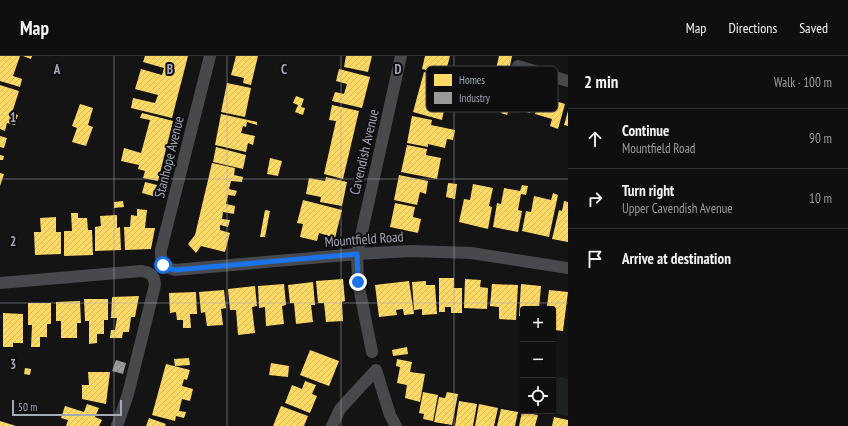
<!DOCTYPE html>
<html lang="en">
<head>
<meta charset="utf-8">
<style>
  body { margin:0; font-family:"PT Sans Narrow",sans-serif; background:#181818; color:#f1f3f6 }
  .controls { position:absolute; right:12px; bottom:12px; display:grid; overflow:hidden; border-radius:4px; box-shadow:0 1px 3px #0004 }
  .controls button { width:36px; height:36px; display:grid; place-items:center; padding:0; border:0; border-bottom:1px solid #2f2f2f; background:#0f0f0f; color:#f1f3f6; font:20px sans-serif }
  .scale { position:absolute; left:12px; bottom:10px; width:110px; box-sizing:border-box; padding-left:4px; border:2px solid #a4a9b6; border-top:0; font-size:11px; line-height:14px; white-space:nowrap; color:#a4a9b6; -webkit-text-stroke:3px #0e0e10; paint-order:stroke }
  .stop { position:absolute; width:12px; height:12px; margin:-9px; border:3px solid #1a73e8; border-radius:50%; background:#fff }
  .stop.end { background:#1a73e8; border-color:#fff; box-shadow:0 1px 4px #0008 }
  .list { margin:0; padding:0; list-style:none }
  h2 { display:flex; justify-content:space-between; align-items:center; height:52px; margin:0; padding:0 16px; font-size:17px }
  h2 small { font-size:13px; font-weight:400; color:#9b9c9e }
  .list li { display:grid; grid-template-columns:26px 1fr auto; gap:12px; align-items:center; box-sizing:border-box; height:60px; padding:0 16px; border-top:1px solid #2f2f2f }
  .list b { display:block; font-size:15px; white-space:nowrap }
  .list p { margin:0; font-size:13px; white-space:nowrap; color:#9b9c9e }
  .list em { font-size:13px; font-style:normal; color:#9b9c9e }
  .icon { flex:none; width:22px; height:22px; fill:none; stroke:currentColor; stroke-width:2; stroke-linecap:round; stroke-linejoin:round }
  .map { position:relative; flex:none; width:568px; height:370px; overflow:hidden }
  header { display:flex; align-items:center; gap:24px; box-sizing:border-box; height:56px; padding:0 20px; background:#0f0f0f; border-bottom:1px solid #2f2f2f }
  header strong { font-size:19px }
  nav { display:flex; gap:22px; margin-inline-start:auto; font-size:14px }
  main { display:flex }
  aside { flex:1; background:#0f0f0f }
  .map>svg:first-child { display:block }
</style>
</head>
<body>
<header>
<strong>Map</strong>
<nav><a>Map</a><a>Directions</a><a>Saved</a></nav>
</header>
<main>
<div class="map">
<svg width="568" height="370" viewBox="0 0 568 370">
  <defs>
    <pattern id="homes-hatch" width="6" height="6" patternUnits="userSpaceOnUse"><rect width="6" height="6" fill="#ffd966"/><path d="M-1 1l2-2M0 6l6-6M5 7l2-2" fill="none" stroke="#d6b85d"/></pattern>
    <pattern id="industry-hatch" width="6" height="6" patternUnits="userSpaceOnUse"><rect width="6" height="6" fill="#999"/><path d="M-1 1l2-2M0 6l6-6M5 7l2-2" fill="none" stroke="#7f8080"/></pattern>
  </defs>
  <rect width="100%" height="100%" fill="#141414"/>
  <path fill="#1c231e" d="M553 320 568 323V360L544 355H553Z"/>
  <path fill="url(#homes-hatch)" d="M0 0H20L13 20 22 23 20 31 0 25Z
    M23 0H32L31 3Z
    M145 0H188L172 62 131 52 133 42 155 47 158 39 135 33 141 13 162 19 164 12 143 6Z
    M236 0H258L251 29 243 27 244 22 231 19Z
    M346 0H372L368 16 344 11Z
    M425 0H450L445 19 422 13Z
    M499 0H512L508 20 495 17Z
    M339 13 370 21 362 52 332 45 335 36 344 38 347 28 336 25Z
    M424 16 446 22 438 53 444 54 442 64 413 56Z
    M227 27 251 32 245 61 221 56Z
    M501 27 536 37 530 57 510 51 507 59 501 57 502 53 490 50 493 41 497 42Z
    M0 29 19 35 12 57 18 59 15 69 7 67 5 75 0 73Z
    M296 40 304 43 301 51 305 52 303 59 295 56 298 49 293 47Z
    M540 40 565 48 558 73 550 70 552 63 535 58Z
    M80 48 93 52 88 69 93 71 86 90 72 86 77 72 72 70Z
    M332 49 359 55 343 123 324 118 336 65 329 64Z
    M568 55V70L564 69Z
    M142 57 173 65 158 125 143 122 145 115 138 113 139 109 121 105 124 92 141 97 150 64 140 62Z
    M221 58 257 66V69L247 66 246 71 243 70 241 77 255 80 253 89 248 87 246 96 215 89Z
    M412 60 432 64 431 69 455 74 453 84 447 83 445 92 428 88V91L407 87Z
    M0 80 7 82 4 92 0 91Z
    M407 89 427 93 426 99 441 102 437 123 401 116Z
    M216 91 246 99 243 113 213 106Z
    M0 99 4 100 3 104H0Z
    M270 102 282 105 278 120 267 118Z
    M212 107 235 112 234 119 243 121 242 126 231 125 229 133 237 135 235 140 228 139 226 148 235 150 234 158 223 156 222 163 230 164 228 171 220 169V174L230 177 225 196 201 190 196 197 188 188 195 179Z
    M0 117 4 118 0 130Z
    M399 119 428 125 426 138 420 136 417 149 394 144Z
    M326 121 347 126 342 150 320 146 321 141 306 138 309 122 325 125Z
    M145 126 157 129 153 140 142 137Z
    M448 127 457 128 455 143 446 141Z
    M473 128 493 132 489 150 492 151 488 173 459 166 464 143 470 144Z
    M522 129 528 130 526 139 521 138 518 154 522 155 518 176 493 171 497 147 501 148 504 132 520 135Z
    M553 137 558 139 549 181 522 175 526 155 531 156 534 140 551 144Z
    M303 144 342 154 335 182 319 177 317 185 300 181 303 168 297 167Z
    M123 145 124 151 114 152V146Z
    M564 145 568 146V186L552 183 559 154 562 155Z
    M395 147 415 151 413 161 421 163 418 177 390 171Z
    M137 153 147 154 145 172H155L151 193 125 194 124 171H130L131 159 137 160Z
    M265 154 270 155 265 181H260Z
    M71 157H78V162H87L88 174H92L93 199 64 200V175H72Z
    M117 159V172L120 171 121 194 95 195V171L101 170 100 160Z
    M56 161V176H61V198L35 199 34 176H41L40 162Z
    M439 222H454V232H462V257H451V251H445V256H439Z
    M343 223 345 245 342 246 343 265 326 266 324 247H318L316 225Z
    M465 223 481 224 480 231 488 232 487 253 464 252Z
    M409 225 414 258 404 259 403 253 396 254 397 259 379 261 375 229Z
    M426 225V229H435L437 258 422 259V253L414 254 412 226Z
    M313 226 315 249H311L313 266 296 268 294 247H290L288 229Z
    M284 228 286 249 282 250 284 268 266 270 265 251 259 252 258 230Z
    M492 228 518 229 516 264 499 263V251L490 250Z
    M521 228 541 230 539 253H523V260H519Z
    M255 230 257 250 252 251 255 277 238 279 236 254H230L228 233Z
    M224 234 226 252 221 253 223 269 207 270 205 256 201 257 199 236Z
    M549 234 568 236 563 275 553 274V253H542V250H547Z
    M196 236 197 258H190L191 272H183V264H177L176 256 170 257 169 237Z
    M139 240 135 261H131L129 276H123L122 282H110L111 274H115L117 262H111L112 241Z
    M84 243H108V264H104V278H97V287L89 288V265H85Z
    M80 245 81 267H77V282H61V265H56V246Z
    M28 247H51V268H47V281H40V291H31L32 269H28Z
    M3 257 23 258V287H13V291H3Z
    M407 291 408 298 393 300 392 294Z
    M310 294 339 305 329 330 300 319Z
    M189 302 190 309 175 310 174 303Z
    M397 303 412 306 410 316 425 318 420 346 405 342 407 329 397 327 400 311 396 310Z
    M271 307 289 310 288 321 269 319Z
    M166 308 190 314 187 324 184 323 182 330 193 333 190 345 182 343 179 355 186 356 184 362 176 360 175 365 152 359Z
    M25 312 31 313 30 319 24 318Z
    M88 316H110L106 348 82 343V329H89Z
    M305 325 316 329 312 338 317 340 310 357 285 347 292 329 302 333Z
    M423 336 438 339 433 365 423 363 424 358 419 357Z
    M447 336 458 338 452 369 434 366 439 341 445 342Z
    M459 345 477 348 473 370H455Z
    M87 348 99 352 95 361 102 364 99 370H66L68 364 61 362 65 350 84 356Z
    M479 348 498 352 494 370H475Z
    M281 350 308 360 304 370H273Z
    M501 353 518 356 515 370H497Z
    M522 356 538 359 535 370H519Z
    M554 361 568 364V370H552Z
    M149 362 166 368 165 370H146Z
    M0 365 16 370H0Z"/>
  <path fill="url(#industry-hatch)" d="M116 304 126 307 123 318 112 315Z"/>
  <g fill="none" stroke-linecap="round" stroke-linejoin="round">
    <path stroke="#48494d" stroke-width="12" d="M210 0 161 194C160 206 163 211 175 214L357 198 411 195 471 197 568 212
      M518 10 568 25
      M0 227 141 215C150 216 155 220 155 229L128 338 117 370
      M372 296 358 226 357 198 401 0
      M376 314 390 359 396 370
      M332 370 340 353 376 314"/>
  </g>
  <g fill="none" stroke-linecap="round" stroke-linejoin="round">
    <path stroke="#1a73e8" stroke-width="5" d="M163 209 168 212 175 214 357 198 358 226"/>
  </g>
  <path fill="none" stroke="#a4a9b6" stroke-width="1" stroke-opacity="0.55" d="M114 0V370M227 0V370M341 0V370M454 0V370M0 123H568M0 247H568"/>
  <g text-anchor="middle" stroke-width="4" stroke-linejoin="round" paint-order="stroke">
    <g font-size="14" fill="#a4a9b6" stroke="#0e0e10">
      <text transform="translate(364 96) rotate(-77)" y="5">Cavendish Avenue</text>
      <text transform="translate(169 101) rotate(-76)" y="5">Stanhope Avenue</text>
      <text transform="translate(364 183) rotate(-4)" y="5">Mountfield Road</text>
    </g>
  </g>
  <rect x="426" y="10" width="132" height="46" rx="6" fill="#0e0e10" stroke="#3b3c42" stroke-width="1"/>
  <rect x="434" y="18" width="18" height="12" fill="#ffd966"/>
  <rect x="434" y="36" width="18" height="12" fill="#999"/>
  <g font-size="11" fill="#a4a9b6">
    <text x="459" y="28">Homes</text>
    <text x="459" y="46">Industry</text>
  </g>
  <g font-size="13" text-anchor="middle" font-weight="bold" fill="#a4a9b6" stroke="#0e0e10" stroke-width="4" stroke-linejoin="round" paint-order="stroke">
    <text x="57" y="18">A</text>
    <text x="170" y="18">B</text>
    <text x="284" y="18">C</text>
    <text x="398" y="18">D</text>
    <text x="13" y="66">1</text>
    <text x="13" y="190">2</text>
    <text x="13" y="313">3</text>
  </g>
</svg>
<div class="controls">
<button>+</button>
<button>−</button>
<button><svg class="icon" aria-label="locate" viewBox="0 0 24 24"><circle cx="12" cy="12" r="6"/><path d="M12 2v4M12 18v4M2 12h4M18 12h4"/></svg></button>
</div>
<div class="scale">50 m</div>
<div class="stop" style="left:163px;top:209px"></div>
<div class="stop end" style="left:358px;top:226px"></div>
</div>
<aside>
<h2>2 min<small>Walk · 100 m</small></h2>
<ul class="list">
<li><svg class="icon" aria-label="ahead" viewBox="0 0 24 24"><path d="M12 20V5M6 11l6-6 6 6"/></svg><div><b>Continue</b><p>Mountfield Road</p></div><em>90 m</em></li>
<li><svg class="icon" aria-label="right" viewBox="0 0 24 24"><path d="M7 20v-9h11M14 6l5 5-5 5"/></svg><div><b>Turn right</b><p>Upper Cavendish Avenue</p></div><em>10 m</em></li>
<li><svg class="icon" aria-label="arrive" viewBox="0 0 24 24"><path d="M6 21V4h12l-3 4 3 4H6"/></svg><div><b>Arrive at destination</b></div></li>
</ul>
</aside>
</main>
</body>
</html>
